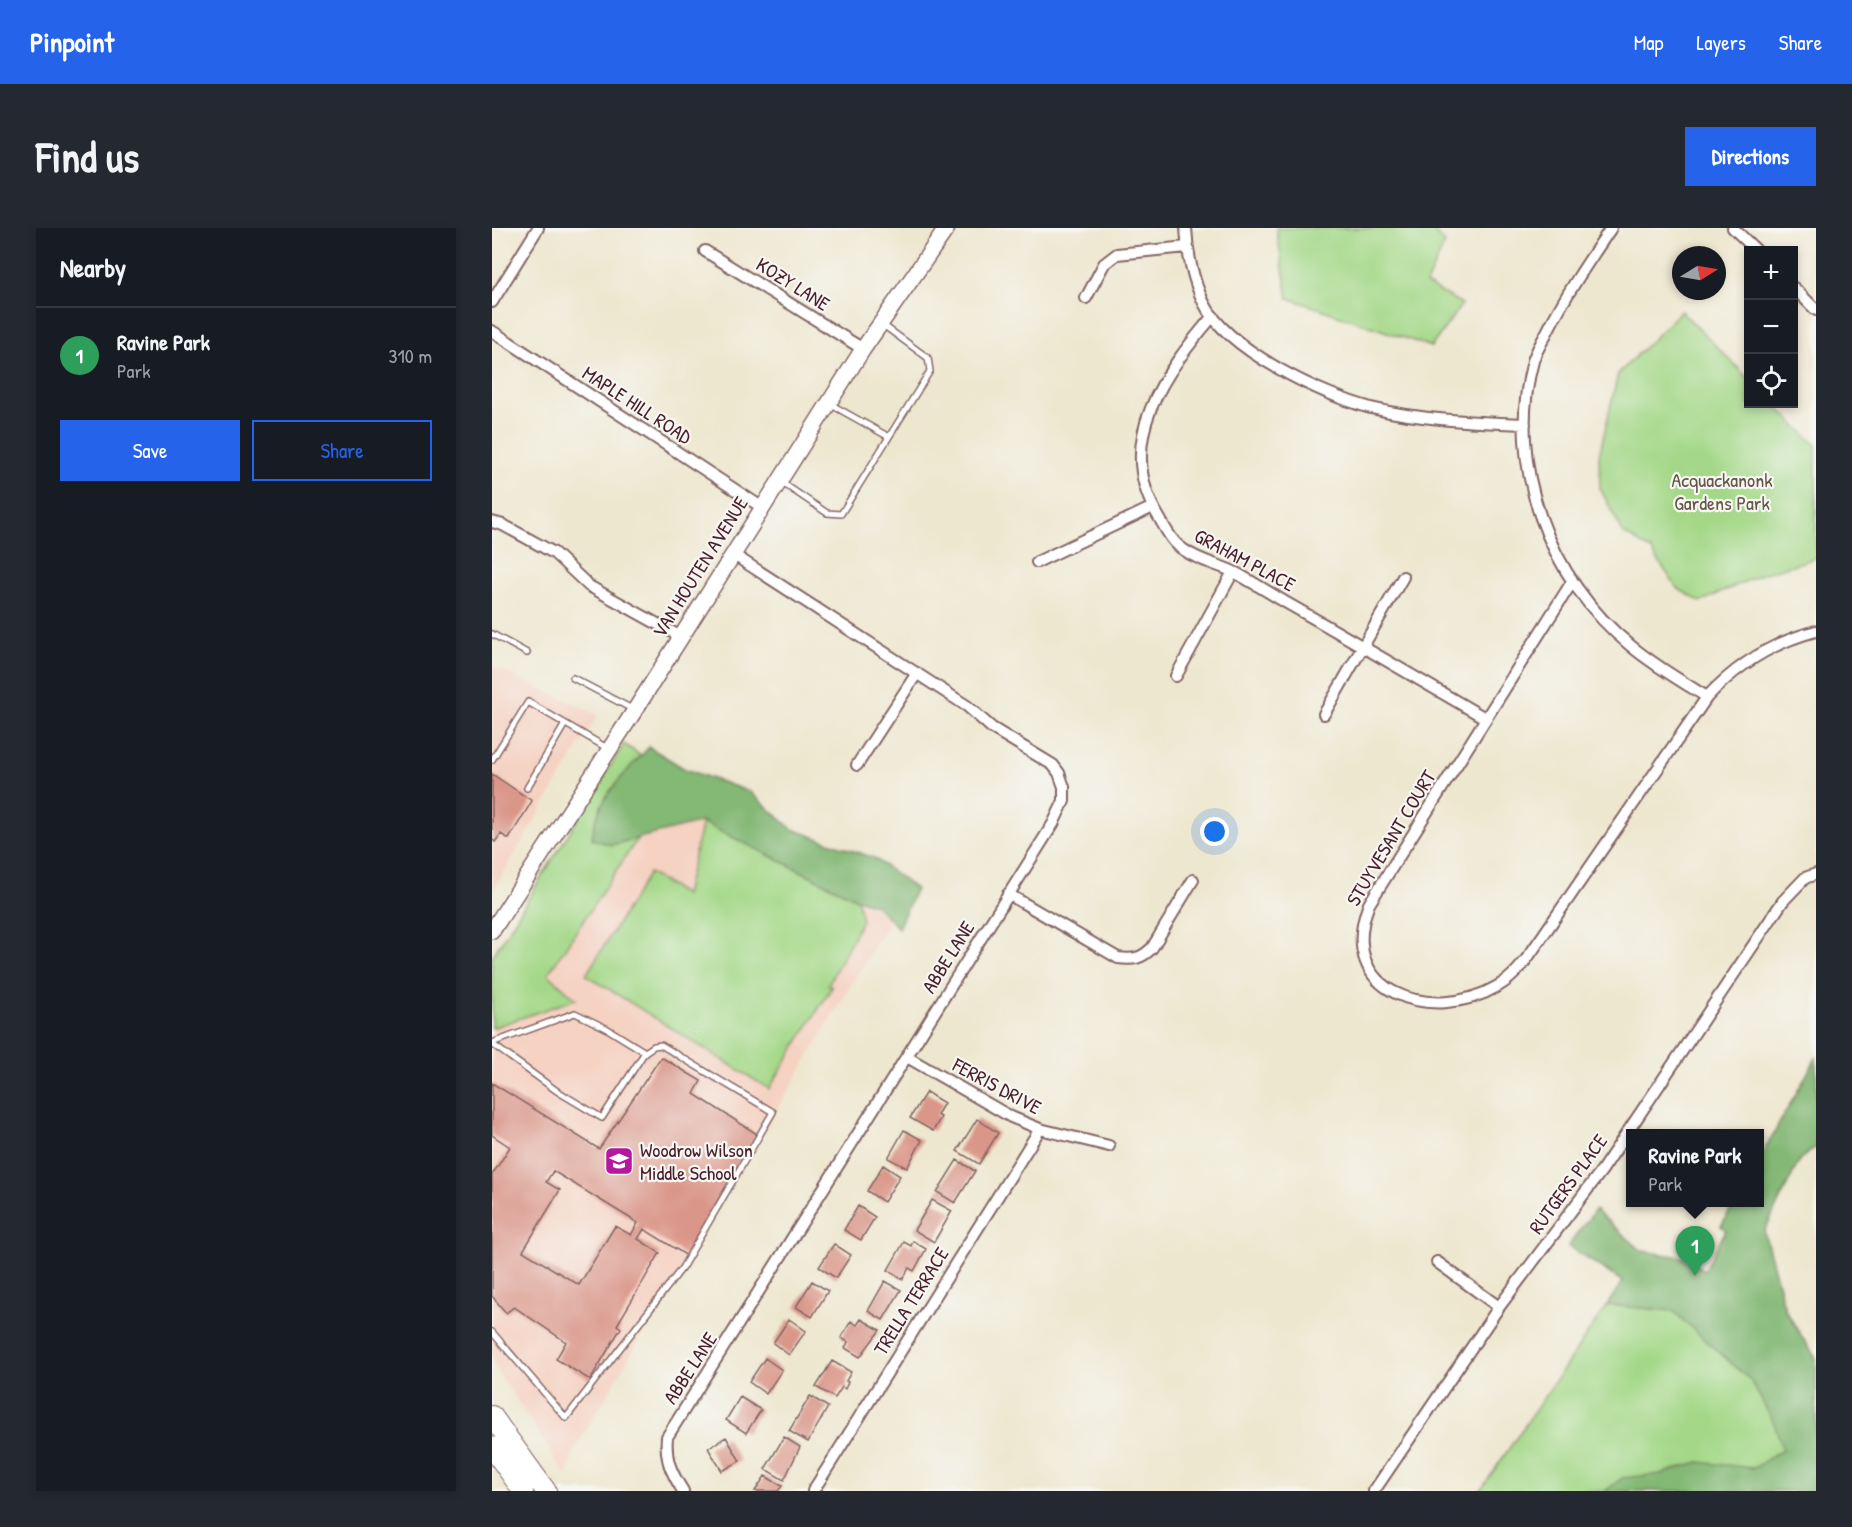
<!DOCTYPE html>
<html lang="en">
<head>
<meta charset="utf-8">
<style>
  body { margin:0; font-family:"Patrick Hand",sans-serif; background:#242831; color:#f1f3f6 }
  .controls { position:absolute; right:18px; top:18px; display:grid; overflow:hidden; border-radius:0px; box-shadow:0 3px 9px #0003 }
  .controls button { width:54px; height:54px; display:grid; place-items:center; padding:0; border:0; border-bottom:2px solid #363941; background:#171b24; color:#f1f3f6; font:30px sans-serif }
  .compass { position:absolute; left:1180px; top:18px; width:54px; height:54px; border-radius:50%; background:#171b24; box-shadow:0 3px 9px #0003; rotate:79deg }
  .you { position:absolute; left:723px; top:604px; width:21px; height:21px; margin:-15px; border:4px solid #fff; border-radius:50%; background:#1a73e8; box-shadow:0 0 0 9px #1a73e833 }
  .badge { display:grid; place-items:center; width:39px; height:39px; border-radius:50%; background:#2563eb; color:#fff; font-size:20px; font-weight:700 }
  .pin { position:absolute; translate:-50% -50px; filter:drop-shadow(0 2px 3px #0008) }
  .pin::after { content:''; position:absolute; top:32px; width:21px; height:18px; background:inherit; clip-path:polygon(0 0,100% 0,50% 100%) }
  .popup { position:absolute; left:1134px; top:901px; width:138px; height:78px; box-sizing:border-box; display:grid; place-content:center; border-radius:0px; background:#171b24; filter:drop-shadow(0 2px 4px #0005); font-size:20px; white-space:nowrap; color:#9ea1a6 }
  .popup b { font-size:22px; color:#f1f3f6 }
  .popup::after { content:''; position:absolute; left:50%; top:100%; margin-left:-12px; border:12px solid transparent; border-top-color:#171b24 }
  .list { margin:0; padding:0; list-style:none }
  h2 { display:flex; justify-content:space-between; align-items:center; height:78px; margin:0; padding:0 24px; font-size:26px }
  h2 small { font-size:20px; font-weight:400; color:#9ea1a6 }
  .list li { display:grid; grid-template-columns:39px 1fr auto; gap:18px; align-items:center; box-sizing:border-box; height:96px; padding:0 24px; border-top:2px solid #363941 }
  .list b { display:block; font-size:22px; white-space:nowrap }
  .list p { margin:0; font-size:20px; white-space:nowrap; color:#9ea1a6 }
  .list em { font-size:20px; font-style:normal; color:#9ea1a6 }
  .actions { display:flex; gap:12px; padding:18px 24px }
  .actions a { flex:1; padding:14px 0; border:2px solid #2563eb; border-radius:0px; text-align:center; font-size:21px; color:#2563eb }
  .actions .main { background:#2563eb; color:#fff }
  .icon { flex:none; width:33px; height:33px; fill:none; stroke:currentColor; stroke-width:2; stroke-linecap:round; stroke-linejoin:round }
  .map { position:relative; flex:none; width:1324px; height:1263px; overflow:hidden; border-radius:0px }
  header { display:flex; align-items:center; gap:36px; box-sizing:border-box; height:84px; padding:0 30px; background:#2563eb; color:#fff }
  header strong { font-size:28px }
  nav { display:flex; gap:33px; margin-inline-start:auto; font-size:21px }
  .intro { display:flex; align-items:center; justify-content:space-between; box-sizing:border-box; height:144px; padding:0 36px }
  h1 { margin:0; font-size:42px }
  .button { padding:15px 27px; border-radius:0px; background:#2563eb; color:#fff; font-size:21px; font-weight:700 }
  main { display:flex; gap:36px; padding:0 36px }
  aside { flex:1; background:#171b24; border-radius:0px; box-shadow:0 3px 9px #0003 }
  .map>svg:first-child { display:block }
</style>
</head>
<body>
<header>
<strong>Pinpoint</strong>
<nav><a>Map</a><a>Layers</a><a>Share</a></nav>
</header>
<div class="intro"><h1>Find us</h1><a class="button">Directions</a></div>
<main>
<aside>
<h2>Nearby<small></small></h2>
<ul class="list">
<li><span class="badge" style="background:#2e9e5b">1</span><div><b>Ravine Park</b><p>Park</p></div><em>310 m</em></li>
</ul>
<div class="actions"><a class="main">Save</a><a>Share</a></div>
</aside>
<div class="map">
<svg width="1324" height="1263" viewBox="0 0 1324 1263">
  <rect width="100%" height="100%" fill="#f6f6f2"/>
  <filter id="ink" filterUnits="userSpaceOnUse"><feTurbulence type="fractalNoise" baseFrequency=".0167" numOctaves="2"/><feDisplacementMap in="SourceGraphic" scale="12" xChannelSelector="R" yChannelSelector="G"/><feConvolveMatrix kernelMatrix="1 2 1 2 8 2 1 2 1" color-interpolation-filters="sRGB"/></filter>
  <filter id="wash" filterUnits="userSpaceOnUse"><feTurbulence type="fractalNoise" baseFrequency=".008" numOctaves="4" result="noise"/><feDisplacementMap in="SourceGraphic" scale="24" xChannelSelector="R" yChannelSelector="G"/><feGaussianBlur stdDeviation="1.35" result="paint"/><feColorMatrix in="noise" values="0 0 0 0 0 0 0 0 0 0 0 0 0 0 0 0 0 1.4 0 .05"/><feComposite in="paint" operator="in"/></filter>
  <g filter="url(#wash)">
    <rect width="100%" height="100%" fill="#eee7cf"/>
    <path fill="#f5d2c2" d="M0 438 106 487 0 664Z
      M132 516 408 675 83 1221 75 1249 0 1134V732Z"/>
    <path fill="#a4d888" stroke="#777c5a" stroke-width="1.5" d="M784 0H938L953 15 934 56 970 76 939 119 796 70Z
      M1189 83 1256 150V176H1282L1324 217V330L1270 346 1208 374 1185 360 1159 322 1131 305 1108 260 1107 228 1126 146Z
      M132 516 149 528 113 569 119 617 146 610 56 746 84 771 0 800V729Z
      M210 594 365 671 370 692 336 757 340 759 277 861 94 747 157 645 193 667Z
      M1324 830V919L1308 931 1272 1004 1293 1082 1324 1131V1263H988L1131 1054 1076 1018 1103 982 1150 1023 1189 1029 1213 1042 1234 1002 1229 998 1243 975 1268 974V930Z"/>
    <path fill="#83b874" stroke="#666c50" stroke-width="1.5" d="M157 519 193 541 258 564 300 601 382 630 424 661 406 700 384 677 365 671 210 594 119 617 100 611C103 571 131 548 157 519Z
      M1324 830V919L1308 931 1272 1004 1293 1082 1324 1131V1263H1113L1130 1250 1169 1246 1206 1234 1262 1240 1290 1222 1283 1197 1259 1153 1181 1083 1115 1077 1131 1053 1076 1018 1103 982 1150 1023 1189 1029 1213 1042 1234 1002 1229 998 1243 975 1268 974V930Z"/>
    <g id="blocks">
      <path fill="#da9689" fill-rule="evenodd" d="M0 546 40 573 17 611 9 606 3 614 0 611Z
        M169 829 209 853 202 866 265 906 195 1028 152 1001 146 1011 168 1025 125 1097 129 1100 98 1152 64 1131 74 1114 22 1079 14 1085 0 1068V947L18 919 0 907V855L107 921ZM61 943 146 995 139 1007 123 998 87 1057 31 1023 68 962 54 954Z
        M434 864 452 875 445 887 449 889 441 903 418 890Z
        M485 891 506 905 487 936 465 923Z
        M412 902 430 912 415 940 396 930Z
        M465 932 483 943 463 975 445 964Z
        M391 937 408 948 392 974 375 963Z
        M440 972 460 983 442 1014 422 1002Z
        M366 978 383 989 369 1012 352 1002Z
        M421 1013 434 1021 422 1043 417 1040 411 1051 396 1042 412 1014 419 1018Z
        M342 1016 359 1027 344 1050 327 1039Z
        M320 1053 336 1063 320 1089 304 1079Z
        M393 1053 409 1062 391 1092 376 1083Z
        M297 1091 314 1103 297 1127 281 1115Z
        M369 1091 388 1102 368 1129 353 1120 356 1114 349 1110 359 1093 365 1097Z
        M273 1130 290 1142 274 1166 257 1154Z
        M340 1133 359 1144 354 1153 356 1154 353 1161 350 1159 343 1170 324 1159Z
        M318 1168 336 1179 316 1214 297 1203Z
        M248 1169 269 1182 254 1205 234 1192Z
        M234 1209 248 1233 230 1243 216 1220Z
        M292 1209 308 1219 292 1252 273 1241Z
        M273 1248 290 1258 286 1263H263Z"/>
    </g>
  </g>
  <g filter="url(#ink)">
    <use href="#blocks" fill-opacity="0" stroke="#836564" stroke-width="1.5"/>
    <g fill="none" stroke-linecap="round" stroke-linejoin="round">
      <g stroke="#836564" stroke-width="8">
        <path id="lane" d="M338 176 397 209
          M289 254 335 285 349 286 438 143 436 130 391 97
          M0 406 35 425
          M81 450 142 482
          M0 532 36 474 115 520
          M35 560 73 496
          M0 815 83 785 114 800 153 824 110 890 65 863 0 816
          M0 1104 74 1190 190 1040 281 884 169 817 162 818 153 824"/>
      </g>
      <g stroke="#836564" stroke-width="14">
        <path id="street" d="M694 0C695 24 701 53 712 75 735 122 830 167 879 180 929 192 981 194 1033 196
          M1119 0C1096 34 1073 68 1055 104 1050 114 1044 123 1041 133 1013 236 1057 352 1139 418 1163 438 1189 453 1215 469
          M1241 0 1264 22
          M213 23 371 121
          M1302 60 1324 82
          M594 70 612 36 625 26 695 19
          M0 74 46 0
          M721 88C673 144 622 213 665 286 673 299 679 314 692 322 707 333 725 336 742 344 759 353 776 364 793 374 860 412 926 451 993 490
          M0 103 271 280
          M0 294 11 297 62 325 97 358 189 409
          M545 334 661 279
          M1080 354 877 676C842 765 940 797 1006 758 1021 750 1032 735 1041 722L1215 469C1245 437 1282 414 1324 403
          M684 448 741 344
          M832 486 911 349
          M365 537 425 445
          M516 666 626 730C641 732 649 731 660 720L701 652
          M415 829 519 889 548 901 617 918
          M945 1034 1007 1079
          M191 1263C179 1244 173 1232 175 1209L561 596 572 573V559L567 545 561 537 500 500 475 478 242 327
          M321 1263 548 901
          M882 1263 1007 1079 1110 942 1291 673 1313 650 1324 646"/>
      </g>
      <g stroke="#836564" stroke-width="18">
        <path id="secondary" d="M0 703 143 482 371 121 455 0"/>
      </g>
      <g stroke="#836564" stroke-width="22">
        <path id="highway" d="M0 1188 54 1263
          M0 1219 31 1263"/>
      </g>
      <use href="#lane" stroke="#fff" stroke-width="5"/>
      <use href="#street" stroke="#fff" stroke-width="10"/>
      <use href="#secondary" stroke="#fff" stroke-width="15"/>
      <use href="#highway" stroke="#fff" stroke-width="20"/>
    </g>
  </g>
  <defs>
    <g id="school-square" transform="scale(1.5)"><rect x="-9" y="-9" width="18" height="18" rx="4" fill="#b5179e" stroke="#f6f6f2"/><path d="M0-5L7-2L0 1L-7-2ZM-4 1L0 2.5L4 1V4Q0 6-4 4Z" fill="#fff"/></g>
  </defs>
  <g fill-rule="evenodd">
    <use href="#school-square" x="127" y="933"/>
  </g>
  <g text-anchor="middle" stroke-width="4.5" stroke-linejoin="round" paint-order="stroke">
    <g font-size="20" fill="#4a1f2b" stroke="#f6f6f2">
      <text transform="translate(301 56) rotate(32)" y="7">KOZY LANE</text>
      <text transform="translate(145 177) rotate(33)" y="7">MAPLE HILL ROAD</text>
      <text transform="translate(753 332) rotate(28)" y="7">GRAHAM PLACE</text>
      <text transform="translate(208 339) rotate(-58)" y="7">VAN HOUTEN AVENUE</text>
      <text transform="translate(899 610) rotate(-59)" y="7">STUYVESANT COURT</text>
      <text transform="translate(456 729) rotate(-58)" y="7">ABBE LANE</text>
      <text transform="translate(505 858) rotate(28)" y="7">FERRIS DRIVE</text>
      <text transform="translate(1076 956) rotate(-54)" y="7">RUTGERS PLACE</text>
      <text transform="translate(419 1073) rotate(-58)" y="7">TRELLA TERRACE</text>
      <text transform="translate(198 1140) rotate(-57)" y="7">ABBE LANE</text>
    </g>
    <g font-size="20" fill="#655647" stroke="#f6f6f2">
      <text x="1230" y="259">Acquackanonk<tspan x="1230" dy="23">Gardens Park</tspan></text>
    </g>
    <g font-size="20" fill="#4a1f2b" stroke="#f6f6f2" text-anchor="start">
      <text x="148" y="929">Woodrow Wilson<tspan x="148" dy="23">Middle School</tspan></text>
    </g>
  </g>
</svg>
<div class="controls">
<button>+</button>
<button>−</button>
<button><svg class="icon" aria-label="locate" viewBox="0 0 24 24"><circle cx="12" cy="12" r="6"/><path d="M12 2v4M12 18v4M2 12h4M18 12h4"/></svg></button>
</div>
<svg class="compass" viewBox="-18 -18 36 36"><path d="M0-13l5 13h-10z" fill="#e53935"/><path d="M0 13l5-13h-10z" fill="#9ea1a6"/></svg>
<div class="you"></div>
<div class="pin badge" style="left:1203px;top:1048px;background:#2e9e5b">1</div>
<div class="popup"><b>Ravine Park</b>Park</div>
</div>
</main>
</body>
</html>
